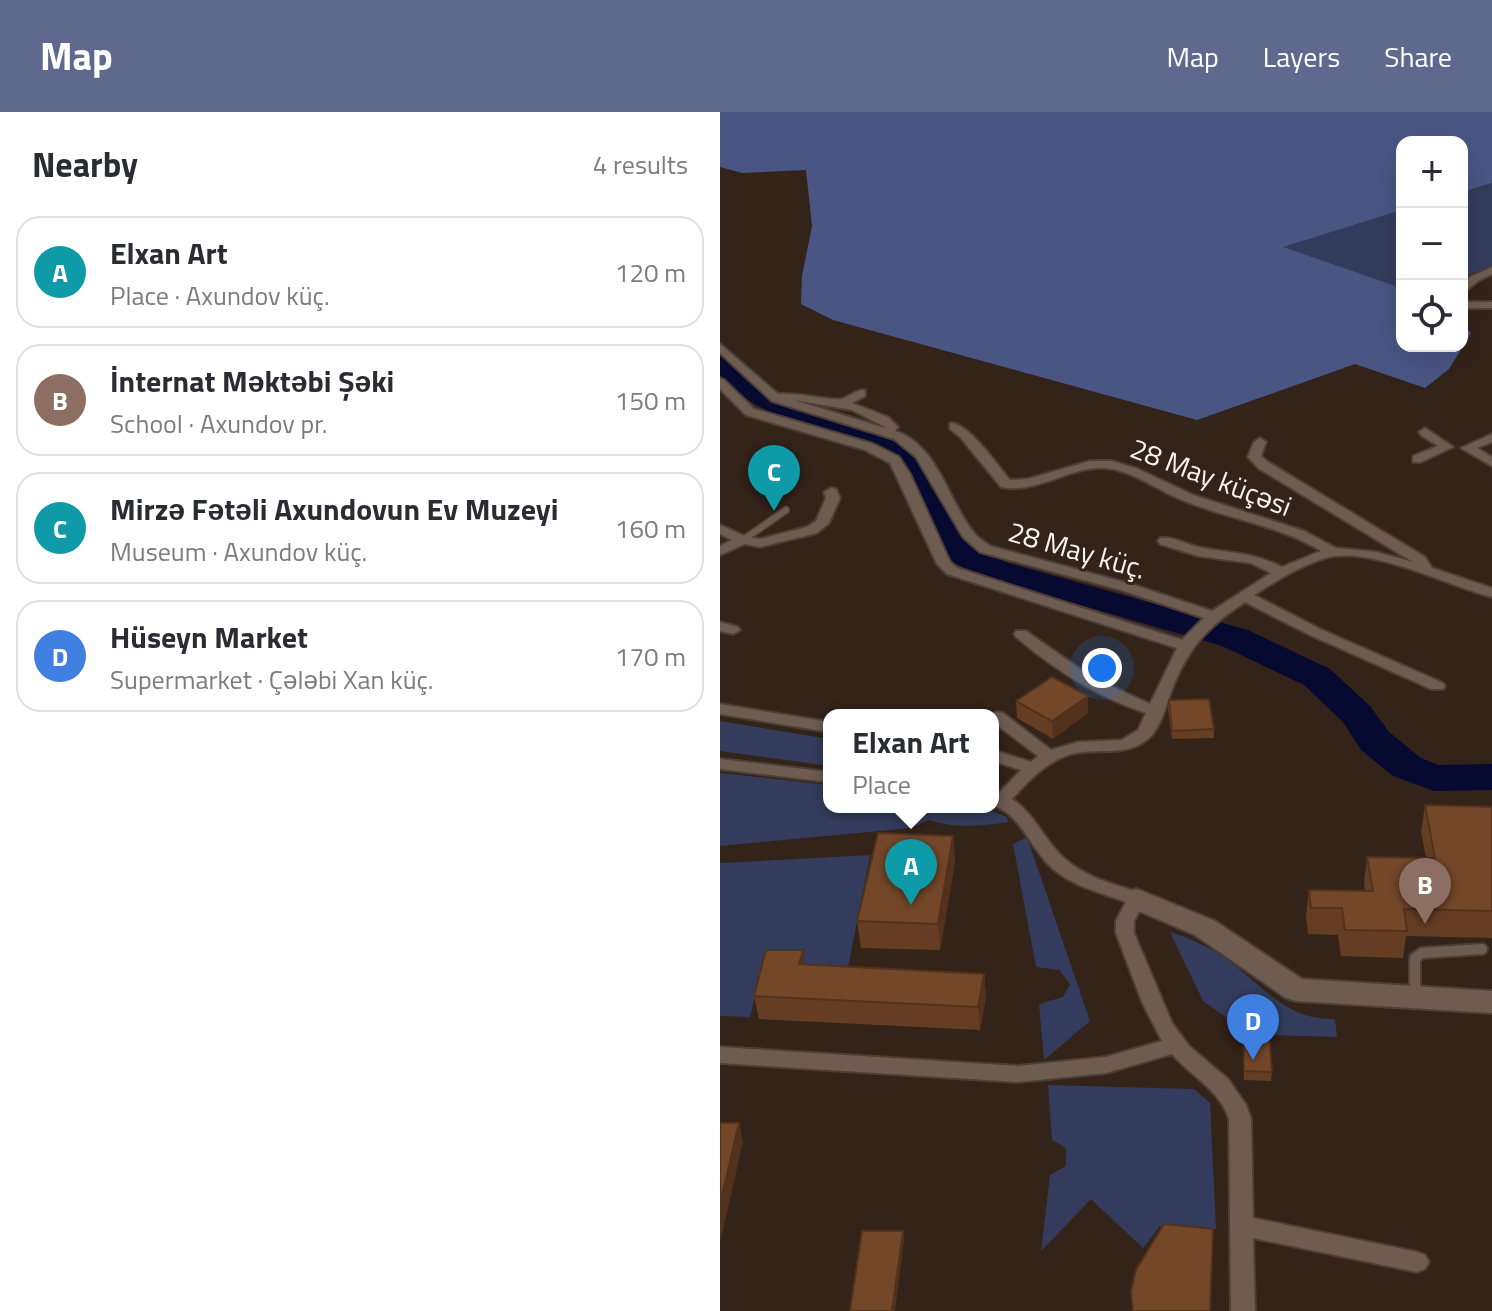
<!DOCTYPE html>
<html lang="en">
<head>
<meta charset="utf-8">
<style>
  body { margin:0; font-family:"Titillium Web",sans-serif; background:#f2f2f3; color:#2b2b33 }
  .controls { position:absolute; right:24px; top:24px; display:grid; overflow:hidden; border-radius:16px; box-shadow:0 8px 32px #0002 }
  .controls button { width:72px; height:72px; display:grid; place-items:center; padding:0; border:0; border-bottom:2px solid #e1e1e2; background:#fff; color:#2b2b33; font:40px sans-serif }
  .you { position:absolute; left:382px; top:556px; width:28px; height:28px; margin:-20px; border:6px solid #fff; border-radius:50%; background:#1a73e8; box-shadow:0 0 0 12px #1a73e833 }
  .badge { display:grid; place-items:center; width:52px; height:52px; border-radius:50%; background:#5f698e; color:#fff; font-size:26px; font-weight:700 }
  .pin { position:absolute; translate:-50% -66px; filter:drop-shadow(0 2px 4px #0008) }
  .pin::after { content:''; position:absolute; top:42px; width:28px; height:24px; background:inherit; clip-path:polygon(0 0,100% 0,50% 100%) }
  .popup { position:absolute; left:103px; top:597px; width:176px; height:104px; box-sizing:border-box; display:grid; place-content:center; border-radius:16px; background:#fff; filter:drop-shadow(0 2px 6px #0005); font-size:26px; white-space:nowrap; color:#7c7c81 }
  .popup b { font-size:30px; color:#2b2b33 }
  .popup::after { content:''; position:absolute; left:50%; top:100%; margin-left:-16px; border:16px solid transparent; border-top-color:#fff }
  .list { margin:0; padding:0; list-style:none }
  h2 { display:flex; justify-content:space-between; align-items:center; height:104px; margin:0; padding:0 32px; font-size:34px }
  h2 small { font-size:26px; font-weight:400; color:#7c7c81 }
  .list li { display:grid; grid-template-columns:52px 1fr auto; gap:24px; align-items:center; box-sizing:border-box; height:112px; margin:0 16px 16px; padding:0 16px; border:2px solid #e1e1e2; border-radius:24px }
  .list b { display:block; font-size:30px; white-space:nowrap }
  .list p { margin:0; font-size:26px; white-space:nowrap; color:#7c7c81 }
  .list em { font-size:26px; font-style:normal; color:#7c7c81 }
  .icon { flex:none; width:44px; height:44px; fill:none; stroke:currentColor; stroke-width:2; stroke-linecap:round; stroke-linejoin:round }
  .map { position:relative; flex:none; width:772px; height:1199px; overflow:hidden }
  header { display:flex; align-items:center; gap:48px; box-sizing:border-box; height:112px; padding:0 40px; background:#5f698e; color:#fff }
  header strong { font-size:38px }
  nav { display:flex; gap:44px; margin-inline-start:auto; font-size:28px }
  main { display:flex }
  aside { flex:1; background:#fff }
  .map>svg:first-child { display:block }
</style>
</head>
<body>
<header>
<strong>Map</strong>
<nav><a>Map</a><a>Layers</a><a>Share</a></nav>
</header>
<main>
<aside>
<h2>Nearby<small>4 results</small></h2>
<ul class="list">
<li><span class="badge" style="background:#0f9aa8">A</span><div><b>Elxan Art</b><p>Place · Axundov küç.</p></div><em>120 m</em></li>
<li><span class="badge" style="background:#8d6e63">B</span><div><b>İnternat Məktəbi Şəki</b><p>School · Axundov pr.</p></div><em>150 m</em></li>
<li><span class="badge" style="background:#0f9aa8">C</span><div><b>Mirzə Fətəli Axundovun Ev Muzeyi</b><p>Museum · Axundov küç.</p></div><em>160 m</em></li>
<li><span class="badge" style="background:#3f7fe0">D</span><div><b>Hüseyn Market</b><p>Supermarket · Çələbi Xan küç.</p></div><em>170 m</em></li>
</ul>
</aside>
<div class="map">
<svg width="772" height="1199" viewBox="0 0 772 1199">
  <rect width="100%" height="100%" fill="#332319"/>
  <path fill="#333c5c" d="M772 71V154L742 165V80Z
    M682 98V176L562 135Z
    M0 609 109 627V654L0 639Z
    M0 661 109 673V695H261L287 705 288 710C261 714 235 717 209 708L191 716 0 734Z
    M307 725 370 909 324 948 319 892 343 885 350 872 339 858 316 855 293 732Z
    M150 743 127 861 41 858 30 905 0 904V751Z
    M450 820C469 826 485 833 502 844 542 871 563 908 615 907L617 925 548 923 523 917 483 889Z
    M328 973 474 977 490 991 496 1117 440 1114 423 1136 371 1087 321 1139 330 1063 346 1054V1036L332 1028Z"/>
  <path fill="#495684" d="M0 0H772V71L742 80V30H682V98L563 135 682 176V234H742V212L751 221 729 257 705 276 635 252 477 308 113 208 81 192 82 164 92 114 86 58 22 61 0 55Z"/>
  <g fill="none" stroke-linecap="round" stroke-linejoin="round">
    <path fill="#060930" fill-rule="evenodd" d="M0 243C24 249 48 277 72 289 115 311 174 311 207 348 228 372 231 412 255 434 264 442 277 446 288 451L528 518 610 557 650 594 669 620 701 646 718 653 772 652V678L714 679 673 664 641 638 623 610 584 573 502 534 264 465 234 451 222 438 183 358 162 340 55 303 28 288 0 265Z"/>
    <g stroke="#4c3f37" stroke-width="9">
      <path id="lane-far1" d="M23 428 66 398"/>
    </g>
    <g stroke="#4c3f37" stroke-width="14">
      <path id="lane" d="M695 884V846L702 841 762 837"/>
    </g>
    <g stroke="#4c3f37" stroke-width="4">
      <path id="street" d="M772 155V162L758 169 742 182V173L750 165Z
        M742 190H772V196H742Z
        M0 232 58 282C75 280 113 289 122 287 131 284 135 278 145 278V284L132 291 168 305 178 315 175 319C219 333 228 391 255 422 259 427 265 430 270 434L411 472 492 499 551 461 531 451 478 444 440 432 438 429 440 426C454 424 469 434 483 436 515 442 531 440 562 455L601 439C558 413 508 407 462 388 437 378 411 357 383 356 348 355 317 382 281 375L240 325 230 317V311C248 310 278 354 290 368L308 367 370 349H392L418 357 473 383 584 419 616 436 656 440 693 450 538 356 528 345 534 330 540 326 546 330 541 344 548 350 705 445 712 456 772 476V485C728 474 650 433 605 446 580 454 556 469 534 483L600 517 723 571 725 574 723 577H711L590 523 525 490C489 514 471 532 454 572 447 589 442 615 428 627 406 645 381 636 356 641 330 646 309 668 292 687 313 701 321 722 338 740 360 765 394 772 424 782L426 787 414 809V821L452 911 469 934 508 967 526 993 531 1007 533 1106 697 1140 705 1143 709 1150 705 1157 697 1160 533 1126 535 1199H511L509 1007C499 977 472 965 452 942L386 961 298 970 0 951V935L298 954 386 945 442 929 422 890 396 821V809L406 790C379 780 348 773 328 752 308 731 301 704 273 693V680L278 682 301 658 273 649V638L311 650 318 644 273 610V603H270L277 600 283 601 331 638 358 630 402 628 418 618 426 601C377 585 335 558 296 525L294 522 296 519H306L370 564 430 592 457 536 227 462 217 452 170 351 145 338 26 303 0 277V266L4 268 34 297 153 332 179 345 190 362 230 450 237 456 462 528 484 506 401 478 260 440 243 425 196 345 174 327 52 289 0 241ZM74 288 132 298 165 315V316Z
        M705 316 733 335 701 350H693V344L718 334 701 323 699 320Z
        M772 322V330L757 336 772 345V354L741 336Z
        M111 376 116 377 120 386 109 411 97 421 40 435 25 432 0 443V434L12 428 0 422V413L27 425 40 427 87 415 96 409 106 386 104 380Z
        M0 510 18 515 20 518 13 522 0 519Z
        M0 592 109 610V620L0 602Z
        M0 647 109 660V670L0 657Z"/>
    </g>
    <g stroke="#4c3f37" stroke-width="4">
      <path id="secondary" d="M417 777 495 809 582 867 772 879V901L576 889 566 886 475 823 407 794 403 787 407 780Z"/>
    </g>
    <use href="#lane-far1" stroke="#6f5c51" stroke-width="6"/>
    <use href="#lane" stroke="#6f5c51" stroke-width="10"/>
    <use href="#street" fill="#6f5c51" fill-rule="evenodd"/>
    <use href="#secondary" fill="#6f5c51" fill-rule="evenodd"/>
  </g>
  <path fill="#653d23" d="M368 584V601L333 627 297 606 296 589Z
    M449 588 494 617V626L452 627 448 597Z
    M705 693 772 695V826L686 824 683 846 621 844 618 823 588 822 586 804 589 778 645 779 644 771 647 745 706 746 701 720Z
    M233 724 235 750 220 838 141 836 137 809Z
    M85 852 264 862 266 885 260 918 39 907 34 884Z
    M523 918 552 960 551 969 524 968Z"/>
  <path fill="#52321d" d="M368 584V601L333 627 332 609Z
    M233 724 235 750 220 838 218 812Z
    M83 838 86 861 79 852Z
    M264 862 266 885 260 918 258 895Z
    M19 1011 23 1030 0 1131V1092Z
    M183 1119 184 1128 175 1199H172Z"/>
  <path fill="#754729" stroke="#52321d" stroke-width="2" d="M332 565 368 584 332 609 296 589Z
    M489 587 494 617 452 619 449 588Z
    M705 693 772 695V799L684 797 687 819 625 818 622 796H591L589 778 653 779 647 745 715 746Z
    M158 721 233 724 218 812 137 809Z
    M46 838H83L79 852 264 862 258 895 34 884Z
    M523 918 549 919 552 960 524 959Z
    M0 1011H19L0 1092Z
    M444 1112 493 1117 490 1199H413L411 1179 416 1158Z
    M142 1119H183L172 1199H130Z"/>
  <g text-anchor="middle" stroke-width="6" stroke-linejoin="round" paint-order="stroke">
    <g font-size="28" fill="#fdf2eb" stroke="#332319">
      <text transform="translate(491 365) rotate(21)" y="10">28 May küçəsi</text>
      <text transform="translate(357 438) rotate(16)" y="10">28 May küç.</text>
    </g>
  </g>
</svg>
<div class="controls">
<button>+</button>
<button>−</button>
<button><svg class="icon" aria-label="locate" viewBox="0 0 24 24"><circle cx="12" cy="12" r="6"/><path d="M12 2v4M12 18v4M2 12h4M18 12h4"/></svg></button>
</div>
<div class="you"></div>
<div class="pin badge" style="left:191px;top:793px;background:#0f9aa8">A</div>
<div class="popup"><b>Elxan Art</b>Place</div>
<div class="pin badge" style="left:705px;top:812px;background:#8d6e63">B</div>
<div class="pin badge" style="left:54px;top:399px;background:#0f9aa8">C</div>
<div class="pin badge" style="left:533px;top:948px;background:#3f7fe0">D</div>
</div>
</main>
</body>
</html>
